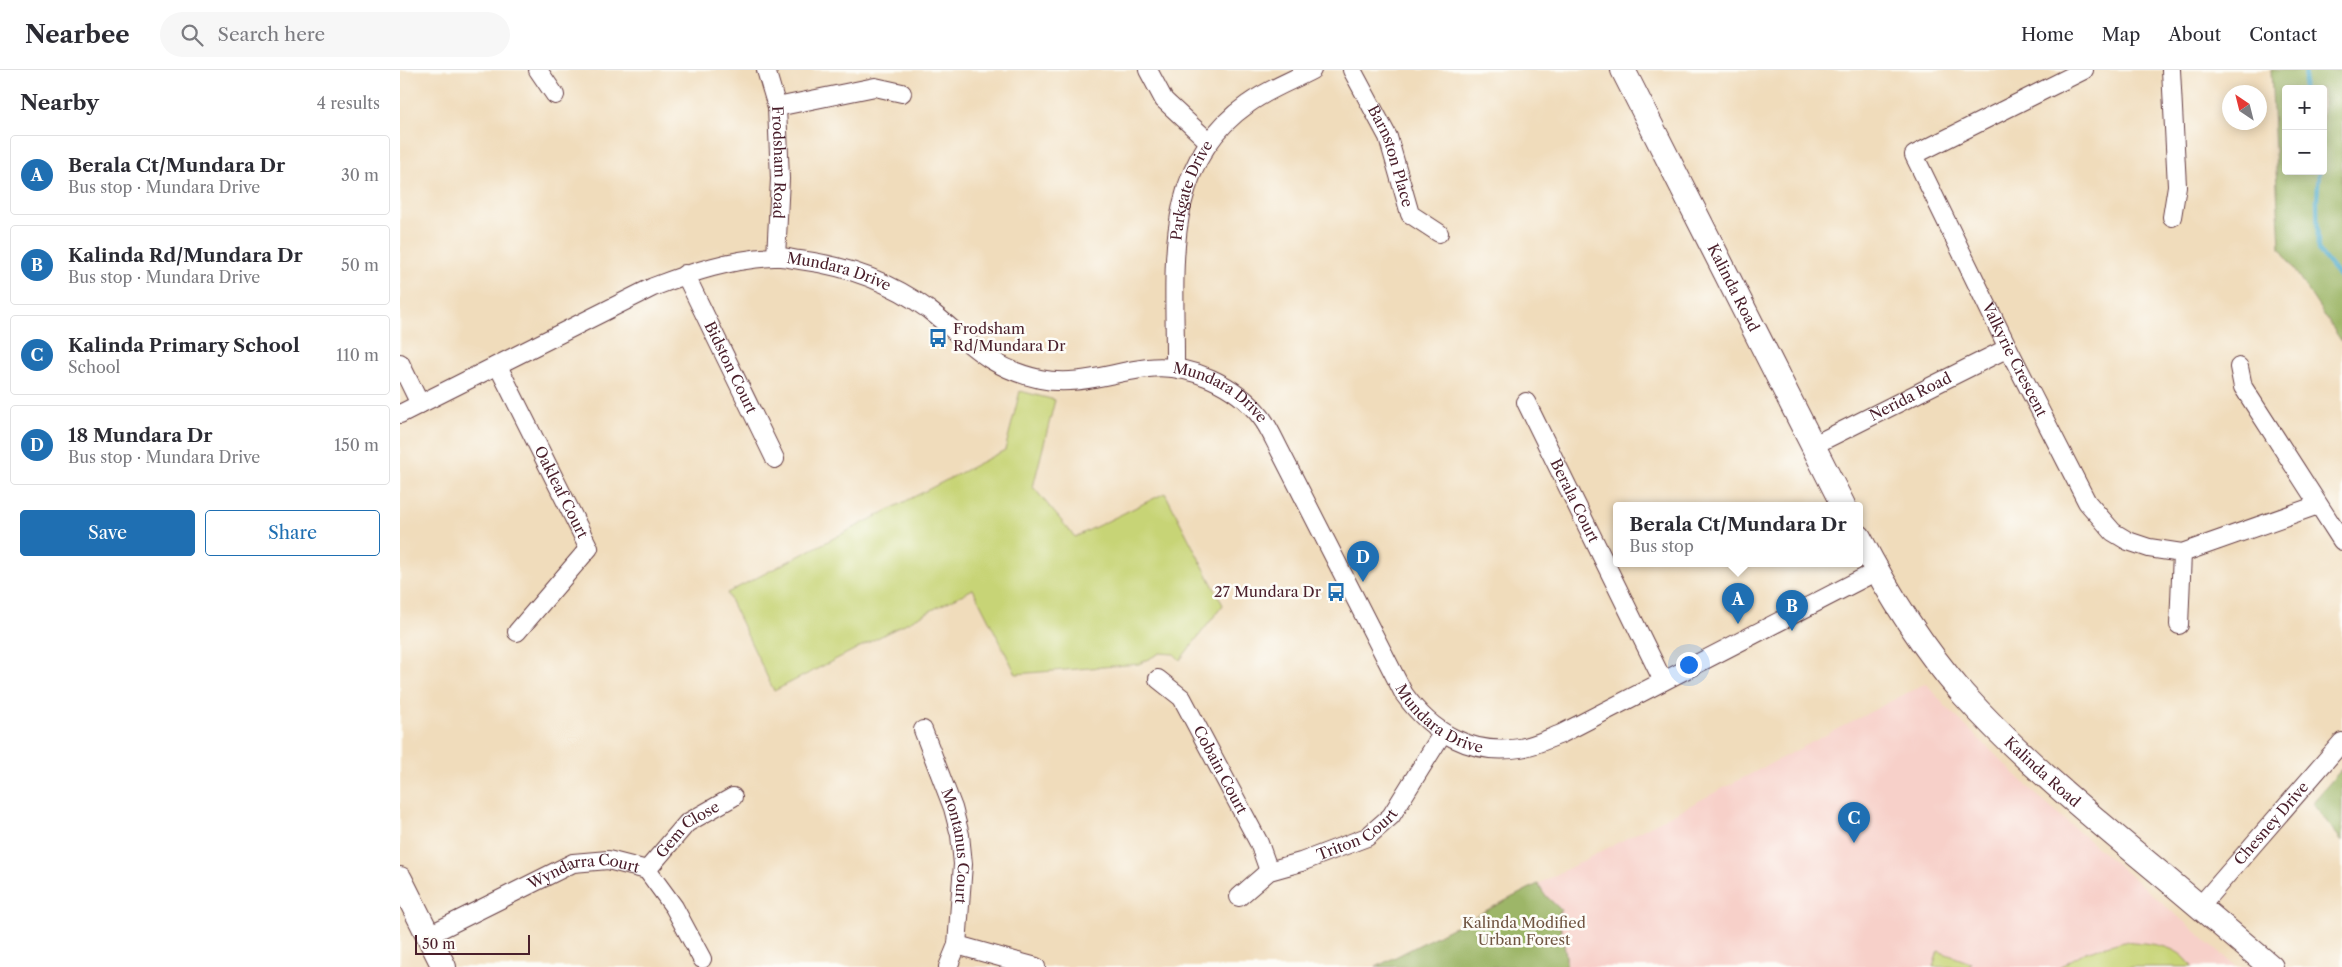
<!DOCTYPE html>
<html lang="en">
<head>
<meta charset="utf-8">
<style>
  body { margin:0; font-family:"Libre Caslon Text",serif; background:#f7f7f7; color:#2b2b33 }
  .controls { position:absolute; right:15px; top:15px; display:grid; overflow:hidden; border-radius:5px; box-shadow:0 2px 12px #0003 }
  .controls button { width:45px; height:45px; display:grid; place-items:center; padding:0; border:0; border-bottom:1px solid #e1e1e2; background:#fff; color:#2b2b33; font:25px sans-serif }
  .compass { position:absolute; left:1822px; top:15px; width:45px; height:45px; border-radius:50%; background:#fff; box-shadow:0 2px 12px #0003; rotate:325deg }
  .scale { position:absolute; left:15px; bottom:12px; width:115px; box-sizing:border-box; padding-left:5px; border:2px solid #4a1f2b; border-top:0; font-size:14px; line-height:18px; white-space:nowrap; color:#4a1f2b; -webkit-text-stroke:4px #fdfcf7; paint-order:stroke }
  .you { position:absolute; left:1288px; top:594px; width:18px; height:18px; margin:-12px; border:4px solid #fff; border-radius:50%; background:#1a73e8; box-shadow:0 0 0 8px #1a73e833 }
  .badge { display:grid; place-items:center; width:32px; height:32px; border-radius:50%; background:#1f6fb2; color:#fff; font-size:16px; font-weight:700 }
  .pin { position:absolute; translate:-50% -41px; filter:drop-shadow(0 1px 2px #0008) }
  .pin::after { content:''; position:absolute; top:26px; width:18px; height:15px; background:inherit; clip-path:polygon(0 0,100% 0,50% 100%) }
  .popup { position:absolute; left:1213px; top:432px; width:250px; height:65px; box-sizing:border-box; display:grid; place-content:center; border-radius:5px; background:#fff; filter:drop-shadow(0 1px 4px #0005); font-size:16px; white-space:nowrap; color:#7c7c81 }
  .popup b { font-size:19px; color:#2b2b33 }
  .popup::after { content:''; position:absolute; left:50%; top:100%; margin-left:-10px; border:10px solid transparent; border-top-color:#fff }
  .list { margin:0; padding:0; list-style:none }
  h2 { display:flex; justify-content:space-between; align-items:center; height:65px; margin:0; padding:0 20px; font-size:21px }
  h2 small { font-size:16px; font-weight:400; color:#7c7c81 }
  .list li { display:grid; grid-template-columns:32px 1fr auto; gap:15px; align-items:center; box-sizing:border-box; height:80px; margin:0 10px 10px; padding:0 10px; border:1px solid #e1e1e2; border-radius:5px }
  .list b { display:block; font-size:19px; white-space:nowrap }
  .list p { margin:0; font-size:16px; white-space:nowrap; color:#7c7c81 }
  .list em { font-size:16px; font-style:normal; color:#7c7c81 }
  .actions { display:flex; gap:10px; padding:15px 20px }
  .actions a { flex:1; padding:11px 0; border:1px solid #1f6fb2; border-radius:5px; text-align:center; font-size:18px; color:#1f6fb2 }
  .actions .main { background:#1f6fb2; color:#fff }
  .icon { flex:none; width:28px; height:28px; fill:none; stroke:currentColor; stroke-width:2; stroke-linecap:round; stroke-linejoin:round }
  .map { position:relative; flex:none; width:1942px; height:897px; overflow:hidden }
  header { display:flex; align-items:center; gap:30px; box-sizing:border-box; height:70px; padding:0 25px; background:#fff; border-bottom:1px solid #e1e1e2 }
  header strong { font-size:24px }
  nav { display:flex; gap:28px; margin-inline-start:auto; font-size:18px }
  .search { width:350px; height:45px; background:#f7f7f7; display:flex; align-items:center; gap:12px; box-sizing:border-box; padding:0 18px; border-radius:28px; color:#7c7c81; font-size:19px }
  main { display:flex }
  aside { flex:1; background:#fff }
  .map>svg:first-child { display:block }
</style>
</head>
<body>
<header>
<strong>Nearbee</strong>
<div class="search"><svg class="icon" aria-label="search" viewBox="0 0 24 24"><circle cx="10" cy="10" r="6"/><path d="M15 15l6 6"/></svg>Search here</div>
<nav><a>Home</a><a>Map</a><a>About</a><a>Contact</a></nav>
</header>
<main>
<aside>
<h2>Nearby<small>4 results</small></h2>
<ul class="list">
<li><span class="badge">A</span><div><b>Berala Ct/Mundara Dr</b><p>Bus stop · Mundara Drive</p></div><em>30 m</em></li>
<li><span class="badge">B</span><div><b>Kalinda Rd/Mundara Dr</b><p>Bus stop · Mundara Drive</p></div><em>50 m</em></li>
<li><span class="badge">C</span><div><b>Kalinda Primary School</b><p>School</p></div><em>110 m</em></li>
<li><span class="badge">D</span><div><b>18 Mundara Dr</b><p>Bus stop · Mundara Drive</p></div><em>150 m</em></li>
</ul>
<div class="actions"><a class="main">Save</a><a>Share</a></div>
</aside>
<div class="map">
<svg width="1942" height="897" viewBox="0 0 1942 897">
  <rect width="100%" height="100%" fill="#fdfcf7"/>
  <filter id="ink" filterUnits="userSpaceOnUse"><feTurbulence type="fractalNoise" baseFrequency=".02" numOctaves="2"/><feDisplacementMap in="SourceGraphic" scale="10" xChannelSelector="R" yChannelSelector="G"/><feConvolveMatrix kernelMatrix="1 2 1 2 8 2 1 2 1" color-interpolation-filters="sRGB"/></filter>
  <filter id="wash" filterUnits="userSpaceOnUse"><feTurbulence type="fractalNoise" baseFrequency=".0096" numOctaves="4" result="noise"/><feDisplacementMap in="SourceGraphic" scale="20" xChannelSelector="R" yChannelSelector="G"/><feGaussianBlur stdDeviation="1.12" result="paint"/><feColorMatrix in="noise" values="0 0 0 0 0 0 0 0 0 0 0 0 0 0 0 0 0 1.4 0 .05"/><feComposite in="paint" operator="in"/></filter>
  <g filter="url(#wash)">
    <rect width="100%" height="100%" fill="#f0dcbb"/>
    <path fill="#f7d0c9" d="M1526 613 1546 637 1644 732 1837 897H1166V885L1158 845 1151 832 1138 814Z"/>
    <path fill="#c7d476" stroke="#887a50" d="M620 321 655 330 633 417 675 467 765 423 823 535 780 590 774 584 760 583 739 594 616 604 573 519 374 621 327 523 605 380Z
      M1724 871C1749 874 1778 873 1792 897H1659L1685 882Z
      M1538 881 1571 893 1569 897H1533Z"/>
    <path fill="#9db667" stroke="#746a49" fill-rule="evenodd" d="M1871 0H1942V272L1880 178ZM1886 19H1923V101H1886Z
      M1942 699V771L1912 733Z
      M1138 814 1144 824 1161 840 1158 845 1166 885V897H976Z"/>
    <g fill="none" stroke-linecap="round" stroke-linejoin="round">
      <path stroke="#48a7c7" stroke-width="4.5" d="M1904 19 1906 0
        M1919 101 1917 130 1918 180 1942 210"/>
    </g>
  </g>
  <g filter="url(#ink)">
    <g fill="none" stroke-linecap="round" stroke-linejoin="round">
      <g stroke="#633b41" stroke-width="20">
        <g id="street">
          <path d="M138 0 155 25"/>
          <path id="s1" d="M366 0 377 37 380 109 376 187"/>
          <path d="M748 0 764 30 808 71"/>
          <path id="s2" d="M952 0 988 67 1010 144 1039 163"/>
          <path id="s3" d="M1684 0 1514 85 1608 278 1687 432 1713 462 1728 471 1749 478 1782 483 1918 435"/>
          <path d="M1771 0 1777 116 1772 147"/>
          <path d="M377 37 475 17 502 23"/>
          <path id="s4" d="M285 204 375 389"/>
          <path d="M0 293 20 334"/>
          <path id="s5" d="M98 296 189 478 117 562"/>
          <path d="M1839 297 1843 317 1942 471"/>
          <path id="s6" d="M775 298C776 203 759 96 848 34 867 20 891 11 912 0"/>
          <path id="s7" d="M1126 332 1263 611"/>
          <path id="s8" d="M0 344 253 217C292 202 332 189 374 187 382 186 391 189 400 190 446 196 491 212 529 240 569 271 586 297 640 309 677 317 712 302 748 298 789 293 836 315 861 347 868 356 873 367 878 377L1004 624C1031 662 1071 686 1120 678 1134 676 1148 669 1161 664L1477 501"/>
          <path id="s9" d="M1412 376 1608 278"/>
          <path d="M1779 555 1782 483"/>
          <path id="s10" d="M758 609 782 628 859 773 869 801"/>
          <path id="s11" d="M523 660 553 738 560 765 563 794 557 875 548 897"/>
          <path id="s12" d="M247 800 287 753 333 727"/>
          <path id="s13" d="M839 827 869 801 901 792 967 767 991 746 1042 664"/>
          <path id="s14" d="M1800 836 1942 672"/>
          <path id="s15" d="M29 865 173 793 208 790 247 800 274 837 302 889"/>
          <path d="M557 875 636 897"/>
        </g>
      </g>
      <g stroke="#633b41" stroke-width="26">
        <g id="secondary">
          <path id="s16" d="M1223 0 1443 435"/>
          <path id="s17" d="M1459 467C1488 523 1522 577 1563 624 1616 683 1678 735 1738 785 1783 822 1827 860 1871 897"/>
          <path d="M0 809 44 897"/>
        </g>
      </g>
      <use href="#street" stroke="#fff" stroke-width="18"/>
      <use href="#secondary" stroke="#fff" stroke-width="24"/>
    </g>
  </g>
  <defs>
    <g id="bus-bare" transform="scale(1.5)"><path d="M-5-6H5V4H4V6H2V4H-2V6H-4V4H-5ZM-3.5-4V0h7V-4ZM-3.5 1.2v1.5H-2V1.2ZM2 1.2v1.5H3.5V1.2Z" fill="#1f6fb2" stroke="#fdfcf7" stroke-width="2.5" paint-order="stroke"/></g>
  </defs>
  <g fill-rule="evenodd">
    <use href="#bus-bare" x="538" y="268"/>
    <use href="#bus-bare" x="936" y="522"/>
  </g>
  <g text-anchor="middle" stroke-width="5" stroke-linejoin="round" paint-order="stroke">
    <g font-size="15" fill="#4a1f2b" stroke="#fdfcf7">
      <text dy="5" stroke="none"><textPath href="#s2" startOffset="95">Barnston Place</textPath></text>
      <text dy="5" stroke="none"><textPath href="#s1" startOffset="94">Frodsham Road</textPath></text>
      <text dy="5" stroke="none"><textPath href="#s6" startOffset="180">Parkgate Drive</textPath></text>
      <text dy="5" stroke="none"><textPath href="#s8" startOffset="475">Mundara Drive</textPath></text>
      <text dy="5" stroke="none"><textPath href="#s16" startOffset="244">Kalinda Road</textPath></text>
      <text dy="5" stroke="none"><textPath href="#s3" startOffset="418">Valkyrie Crescent</textPath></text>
      <text dy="5" stroke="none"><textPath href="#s4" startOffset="104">Bidston Court</textPath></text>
      <text dy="5" stroke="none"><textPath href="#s9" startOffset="110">Nerida Road</textPath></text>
      <text dy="5" stroke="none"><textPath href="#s8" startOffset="895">Mundara Drive</textPath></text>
      <text dy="5" stroke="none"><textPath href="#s5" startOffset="141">Oakleaf Court</textPath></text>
      <text dy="5" stroke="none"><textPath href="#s7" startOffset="110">Berala Court</textPath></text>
      <text dy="5" stroke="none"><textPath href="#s8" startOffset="1300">Mundara Drive</textPath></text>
      <text dy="5" stroke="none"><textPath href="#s10" startOffset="112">Cobain Court</textPath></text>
      <text dy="5" stroke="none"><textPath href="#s17" startOffset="300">Kalinda Road</textPath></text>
      <text dy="5" stroke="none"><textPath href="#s14" startOffset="109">Chesney Drive</textPath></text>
      <text dy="5" stroke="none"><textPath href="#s12" startOffset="58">Gem Close</textPath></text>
      <text dy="5" stroke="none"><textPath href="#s13" startOffset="136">Triton Court</textPath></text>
      <text dy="5" stroke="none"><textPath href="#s11" startOffset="122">Montanus Court</textPath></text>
      <text dy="5" stroke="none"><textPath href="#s15" startOffset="170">Wyndarra Court</textPath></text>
    </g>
    <g font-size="15" fill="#4a1f2b" stroke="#fdfcf7" text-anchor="start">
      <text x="553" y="264">Frodsham<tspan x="553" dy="17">Rd/Mundara Dr</tspan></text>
      <text x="921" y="527" text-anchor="end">27 Mundara Dr</text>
    </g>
    <g font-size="15" fill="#705542" stroke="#fdfcf7">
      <text x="1124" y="858">Kalinda Modified<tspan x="1124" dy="17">Urban Forest</tspan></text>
    </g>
  </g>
</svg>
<div class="controls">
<button>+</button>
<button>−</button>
</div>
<svg class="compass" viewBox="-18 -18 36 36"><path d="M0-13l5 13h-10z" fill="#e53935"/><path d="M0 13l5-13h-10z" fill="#7c7c81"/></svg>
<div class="scale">50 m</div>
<div class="you"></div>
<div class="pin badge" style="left:1338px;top:554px">A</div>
<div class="popup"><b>Berala Ct/Mundara Dr</b>Bus stop</div>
<div class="pin badge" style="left:1392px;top:561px">B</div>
<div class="pin badge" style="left:1454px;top:773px">C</div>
<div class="pin badge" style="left:963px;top:512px">D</div>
</div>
</main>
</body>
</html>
